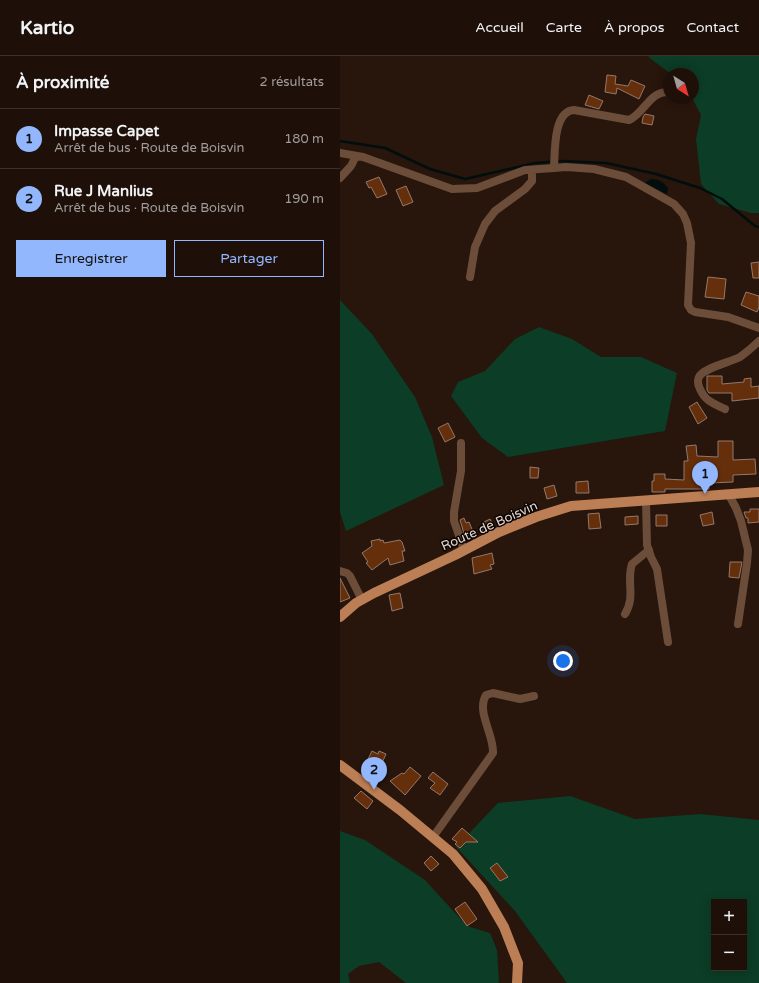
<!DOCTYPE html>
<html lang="fr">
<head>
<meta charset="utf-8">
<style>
  body { margin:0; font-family:"Varela Round",sans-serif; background:#261912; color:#f1f3f6 }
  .controls { position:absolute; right:12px; bottom:12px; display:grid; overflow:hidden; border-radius:0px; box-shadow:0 2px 10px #0003 }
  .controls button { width:36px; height:36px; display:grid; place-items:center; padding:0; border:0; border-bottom:1px solid #3c3029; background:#1e1008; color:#f1f3f6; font:20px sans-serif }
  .compass { position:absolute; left:323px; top:12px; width:36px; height:36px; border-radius:50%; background:#1e1008; box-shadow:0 2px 10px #0003; rotate:143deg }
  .you { position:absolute; left:223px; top:605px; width:14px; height:14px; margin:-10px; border:3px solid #fff; border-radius:50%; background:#1a73e8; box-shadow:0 0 0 6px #1a73e833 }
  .badge { display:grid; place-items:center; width:26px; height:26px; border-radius:50%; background:#92b7fd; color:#111; font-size:13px; font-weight:700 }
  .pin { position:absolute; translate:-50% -33px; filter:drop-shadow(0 1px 2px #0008) }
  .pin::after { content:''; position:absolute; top:21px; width:14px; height:12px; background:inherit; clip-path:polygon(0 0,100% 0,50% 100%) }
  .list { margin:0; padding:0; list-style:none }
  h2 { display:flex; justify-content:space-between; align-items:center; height:52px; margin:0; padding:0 16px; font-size:17px }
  h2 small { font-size:13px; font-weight:400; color:#a19d9c }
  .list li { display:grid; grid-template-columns:26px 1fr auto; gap:12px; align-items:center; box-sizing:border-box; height:60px; padding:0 16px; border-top:1px solid #3c3029 }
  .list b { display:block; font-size:15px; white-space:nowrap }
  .list p { margin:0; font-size:13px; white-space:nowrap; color:#a19d9c }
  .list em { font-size:13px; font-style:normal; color:#a19d9c }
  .actions { display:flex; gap:8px; padding:12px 16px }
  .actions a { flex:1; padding:9px 0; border:1px solid #92b7fd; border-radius:0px; text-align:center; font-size:14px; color:#92b7fd }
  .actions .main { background:#92b7fd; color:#111 }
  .map { position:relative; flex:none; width:419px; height:927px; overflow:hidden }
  header { display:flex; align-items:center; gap:24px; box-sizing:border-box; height:56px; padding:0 20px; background:#1e1008; border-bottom:1px solid #3c3029 }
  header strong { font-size:19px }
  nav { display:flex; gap:22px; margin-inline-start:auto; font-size:14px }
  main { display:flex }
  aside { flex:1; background:#1e1008 }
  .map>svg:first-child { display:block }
</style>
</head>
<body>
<header>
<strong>Kartio</strong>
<nav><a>Accueil</a><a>Carte</a><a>À propos</a><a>Contact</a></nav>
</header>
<main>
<aside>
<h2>À proximité<small>2 résultats</small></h2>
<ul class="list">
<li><span class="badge">1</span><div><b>Impasse Capet</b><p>Arrêt de bus · Route de Boisvin</p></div><em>180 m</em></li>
<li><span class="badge">2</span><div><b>Rue J Manlius</b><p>Arrêt de bus · Route de Boisvin</p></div><em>190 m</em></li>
</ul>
<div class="actions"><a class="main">Enregistrer</a><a>Partager</a></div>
</aside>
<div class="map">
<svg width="419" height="927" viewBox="0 0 419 927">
  <rect width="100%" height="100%" fill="#28150b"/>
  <path fill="#0c3d26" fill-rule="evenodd" d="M308 0H419V157H411L379 148 361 128 356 83 361 59 352 42 353 18H331L311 3Z
    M0 244 32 278 75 341 92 381 104 429 6 475 0 456Z
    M199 271 232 283 261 301H301L337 317 325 375 168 401 142 382 111 340 118 326 145 315 175 283Z
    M230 740 295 763 360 758 419 764V927H227L175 855 116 791 158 747ZM374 846H404V912H374Z
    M0 775 25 784 85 824 127 870 150 877 157 894 159 927H66L39 906 19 910 8 918 10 927H0Z"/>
  <path fill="#010e0e" d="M311 123C319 123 323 126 328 132L327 138 305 127Z"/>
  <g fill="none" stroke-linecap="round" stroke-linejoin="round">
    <path stroke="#010e0e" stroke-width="2.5" d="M0 85 45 92 90 113 125 123 195 107 222 105 266 107 316 118 360 132 382 143 415 170 419 171"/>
  </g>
  <path fill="#662f0b" stroke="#92796c" d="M267 19 276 20 275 28 288 30 291 24 305 30 299 43 277 32 276 38 265 36Z
    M249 39 263 45 259 53 245 49Z
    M305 58 314 60 312 69 302 67 303 61Z
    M39 121 47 138 37 142 31 131 29 132 26 126Z
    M66 130 73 146 63 150 56 134Z
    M419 206V222H413L411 207Z
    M368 221 386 223 384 243 365 241Z
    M406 236 419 240V251L417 256 401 249Z
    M367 320H382V328L404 326V323L411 322V331L419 330V342L392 345V337H369L367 334Z
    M357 346 367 362 358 368 349 351Z
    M108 367 115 381 105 386 98 372Z
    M378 385H393V404L415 403 416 418 393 419V426L370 427 369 433H325V436H312V425H314V418H325V423L344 424V405H348L346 390 356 389 357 400 378 401Z
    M190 411 199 412 198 422H190Z
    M248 425 249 437H236V426Z
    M214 429 217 440 207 443 204 432Z
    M410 453H419V466L408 467V462H406L404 456H410Z
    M372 456 374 468 363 470 360 459Z
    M259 457 261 472 249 473 248 458Z
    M316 459H327V470H316Z
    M298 460V468L285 469V461Z
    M124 462 126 467 129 466 134 478 125 481 120 464Z
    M150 463 154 471 144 477 141 472 146 470 144 466Z
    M40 483V485L43 484 44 487 60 484 62 486 65 495H62L64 505 50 509 48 502 32 514 26 507 28 506 22 497 32 490 31 485Z
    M152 497 154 508 150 509 152 513 134 518 132 502Z
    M390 506H402L399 522 389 521Z
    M0 522 10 542 0 546Z
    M60 537 63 552 52 555 49 539Z
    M32 695 38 698 39 695 46 698 38 716 25 709Z
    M70 711 81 720 65 739 50 725 62 717 64 718Z
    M93 716 108 728 100 739 90 732 95 727 88 722Z
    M21 735 33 745 27 753 14 742Z
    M122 772 138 786H126L120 792 115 788 117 786 112 783Z
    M91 800 99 808 91 815 84 807Z
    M157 807 168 821 160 825 150 812Z
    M125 846 137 863 127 870 115 853Z"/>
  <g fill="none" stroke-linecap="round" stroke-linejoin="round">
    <path stroke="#6b4d39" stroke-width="8" d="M0 97 23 101 112 133 137 132 185 114 214 112 226 111 254 113 286 121 334 148 343 158 347 167 351 187 348 249 351 254 355 256 388 261 419 272
      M214 112C215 97 213 55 234 54L289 64C305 57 309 35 329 36
      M0 122 11 110 16 100
      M130 221 135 191 145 168 155 155 185 133 192 125V114
      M385 353C374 348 365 345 360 333 358 329 357 325 359 321 363 312 391 306 400 301 407 296 413 291 419 285
      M121 387V415L114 456V465L124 494
      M389 439 396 452 401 465 408 494 407 507 398 568
      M306 445 307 489 311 501 317 513 328 586
      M0 515 7 517 10 520 22 544
      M285 558C296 540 286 526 292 508L309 494
      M93 781 153 697C154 678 136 656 146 639L153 637 180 643 194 640"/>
    <path stroke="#bc7e54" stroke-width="10" d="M0 561 16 547 34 537 115 499 159 476 196 461 231 450 419 436
      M0 709 60 754 113 798 142 833 164 871 178 907 177 927"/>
  </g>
  <g text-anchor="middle" stroke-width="3" stroke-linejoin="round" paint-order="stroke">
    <g font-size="13" fill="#e6d8d1" stroke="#0b0402">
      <text transform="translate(149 469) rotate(-24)" y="5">Route de Boisvin</text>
    </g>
  </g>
</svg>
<div class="controls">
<button>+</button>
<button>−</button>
</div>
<svg class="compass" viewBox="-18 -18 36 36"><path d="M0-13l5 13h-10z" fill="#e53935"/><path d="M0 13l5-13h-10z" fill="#a19d9c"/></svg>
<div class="you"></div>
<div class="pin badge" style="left:365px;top:438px">1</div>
<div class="pin badge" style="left:34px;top:734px">2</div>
</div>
</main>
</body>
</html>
